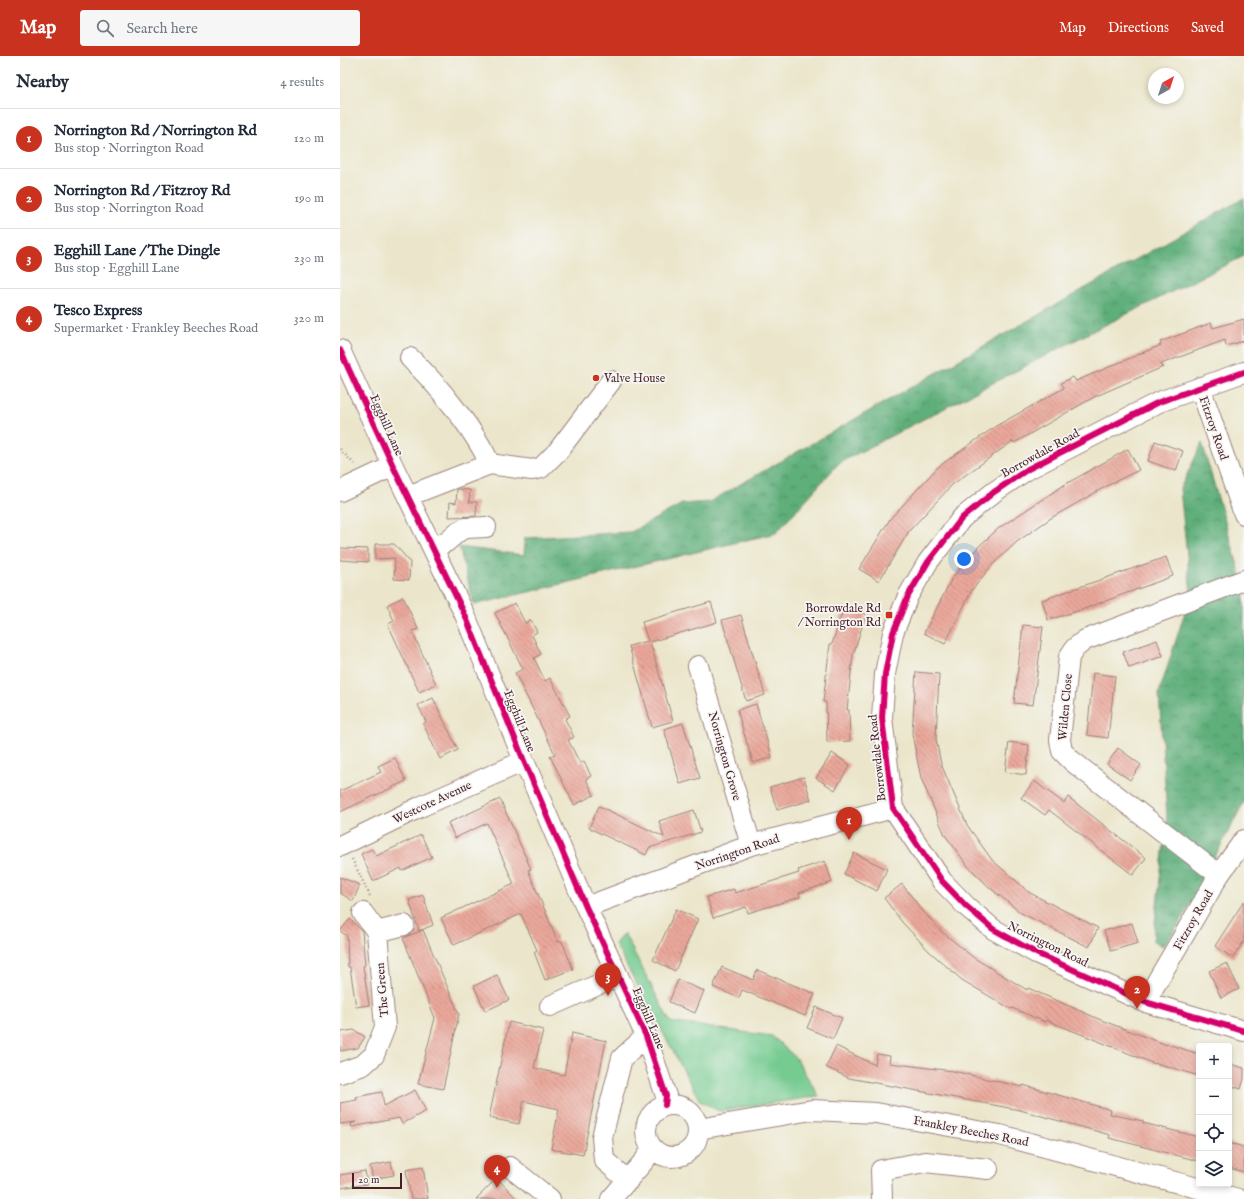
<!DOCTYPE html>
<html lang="en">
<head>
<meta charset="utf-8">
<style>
  body { margin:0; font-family:"IM FELL English",serif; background:#f6f6f7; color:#1f2937 }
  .controls { position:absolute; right:12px; bottom:12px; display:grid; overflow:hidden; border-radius:4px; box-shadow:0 2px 6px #0003 }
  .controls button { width:36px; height:36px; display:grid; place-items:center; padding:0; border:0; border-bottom:1px solid #e0e1e3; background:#fff; color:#1f2937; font:20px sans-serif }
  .compass { position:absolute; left:808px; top:12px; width:36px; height:36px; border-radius:50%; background:#fff; box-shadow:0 2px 6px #0003; rotate:39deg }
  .scale { position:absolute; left:12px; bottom:10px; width:50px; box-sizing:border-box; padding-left:4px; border:2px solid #4a1f2b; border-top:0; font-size:11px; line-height:14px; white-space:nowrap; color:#4a1f2b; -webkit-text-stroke:3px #f6f6f2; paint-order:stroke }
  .you { position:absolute; left:624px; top:503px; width:14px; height:14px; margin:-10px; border:3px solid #fff; border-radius:50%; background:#1a73e8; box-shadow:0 0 0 6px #1a73e833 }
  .badge { display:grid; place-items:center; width:26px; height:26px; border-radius:50%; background:#c8321e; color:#fff; font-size:13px; font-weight:700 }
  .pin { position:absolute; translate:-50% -33px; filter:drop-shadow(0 1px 2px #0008) }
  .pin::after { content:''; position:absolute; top:21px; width:14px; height:12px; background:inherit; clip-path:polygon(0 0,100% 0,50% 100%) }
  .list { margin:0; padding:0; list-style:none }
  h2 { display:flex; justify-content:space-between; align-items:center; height:52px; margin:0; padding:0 16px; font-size:17px }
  h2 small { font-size:13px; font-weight:400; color:#747a83 }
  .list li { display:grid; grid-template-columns:26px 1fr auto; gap:12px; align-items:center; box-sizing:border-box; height:60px; padding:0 16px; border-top:1px solid #e0e1e3 }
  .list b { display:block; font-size:15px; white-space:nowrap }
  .list p { margin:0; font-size:13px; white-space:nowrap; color:#747a83 }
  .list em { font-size:13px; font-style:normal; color:#747a83 }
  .icon { flex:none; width:22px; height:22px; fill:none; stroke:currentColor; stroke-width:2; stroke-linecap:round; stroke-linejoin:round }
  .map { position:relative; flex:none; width:904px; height:1143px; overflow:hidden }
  header { display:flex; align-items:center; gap:24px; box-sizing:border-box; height:56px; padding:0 20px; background:#c8321e; color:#fff }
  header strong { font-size:19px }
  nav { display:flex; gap:22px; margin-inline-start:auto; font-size:14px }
  .search { width:280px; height:36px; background:#f6f6f7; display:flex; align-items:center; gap:10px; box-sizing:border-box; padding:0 14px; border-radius:4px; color:#747a83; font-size:15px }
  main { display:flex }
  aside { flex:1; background:#fff }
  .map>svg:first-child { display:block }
</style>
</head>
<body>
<header>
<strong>Map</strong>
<div class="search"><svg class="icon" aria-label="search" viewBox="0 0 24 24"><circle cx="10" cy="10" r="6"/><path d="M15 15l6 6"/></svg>Search here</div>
<nav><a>Map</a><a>Directions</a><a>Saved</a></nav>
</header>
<main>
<aside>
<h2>Nearby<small>4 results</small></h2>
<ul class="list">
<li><span class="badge">1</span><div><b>Norrington Rd / Norrington Rd</b><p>Bus stop · Norrington Road</p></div><em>120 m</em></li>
<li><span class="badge">2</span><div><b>Norrington Rd / Fitzroy Rd</b><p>Bus stop · Norrington Road</p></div><em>190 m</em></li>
<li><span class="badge">3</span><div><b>Egghill Lane / The Dingle</b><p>Bus stop · Egghill Lane</p></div><em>230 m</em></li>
<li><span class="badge">4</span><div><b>Tesco Express</b><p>Supermarket · Frankley Beeches Road</p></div><em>320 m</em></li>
</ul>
</aside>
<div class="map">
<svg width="904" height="1143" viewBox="0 0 904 1143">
  <defs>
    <pattern id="forest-crowns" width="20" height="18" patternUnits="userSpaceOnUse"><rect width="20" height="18" fill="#5faf7a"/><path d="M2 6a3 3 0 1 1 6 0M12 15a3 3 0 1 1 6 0" fill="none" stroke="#508e64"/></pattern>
    <pattern id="building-back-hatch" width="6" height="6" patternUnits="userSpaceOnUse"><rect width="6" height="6" fill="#eaa89b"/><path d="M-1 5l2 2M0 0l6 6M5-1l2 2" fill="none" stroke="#c0887f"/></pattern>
  </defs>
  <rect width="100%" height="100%" fill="#f6f6f2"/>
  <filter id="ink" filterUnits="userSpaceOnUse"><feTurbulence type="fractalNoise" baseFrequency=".025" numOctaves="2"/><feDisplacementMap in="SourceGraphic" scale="8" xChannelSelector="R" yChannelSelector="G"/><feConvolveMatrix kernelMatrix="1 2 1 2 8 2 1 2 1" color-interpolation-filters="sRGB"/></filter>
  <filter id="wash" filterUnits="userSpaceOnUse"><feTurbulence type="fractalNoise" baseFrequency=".012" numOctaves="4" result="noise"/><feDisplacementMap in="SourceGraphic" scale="16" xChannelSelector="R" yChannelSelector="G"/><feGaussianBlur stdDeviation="0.9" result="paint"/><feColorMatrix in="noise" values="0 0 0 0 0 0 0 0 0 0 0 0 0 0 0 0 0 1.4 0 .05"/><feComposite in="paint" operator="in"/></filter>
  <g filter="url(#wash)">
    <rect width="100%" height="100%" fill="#ebe6cb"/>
    <path fill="#74cb90" stroke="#5f755e" d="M284 877 330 966 432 980 455 1001 479 1040 379 1055 360 1045 275 888Z"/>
    <path fill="url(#forest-crowns)" stroke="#546752" d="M904 142V200L753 275 499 407 436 477 134 549 119 491 184 499 185 482 291 476 342 448 369 446Z
      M862 387 904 530V746L840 867 823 890 813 885 827 760 819 637 851 537 840 433Z"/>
    <g id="blocks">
      <path fill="url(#building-back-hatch)" d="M904 263V285L886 290 885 284 821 308 823 311 754 341 674 387 673 385 613 428 569 475 539 525 519 513 550 463 598 411 656 370 724 332 721 327 733 321 736 325 821 289 820 286 871 267 873 272Z
        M815 385 843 395 836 415 808 405Z
        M788 393 799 414 772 427 711 462 678 485 653 508 632 534 605 588 584 577 612 522 638 491 659 472 724 429Z
        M117 433 130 434 129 446H137L136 460 109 461 110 446 116 447Z
        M35 488H54L56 490 70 506 69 524 54 523 55 502 35 503Z
        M0 492 28 493V506L0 504Z
        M826 501 833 520 741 554 708 564 702 544Z
        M63 541 78 573 72 575 96 628 79 636 48 568 54 565 47 549Z
        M371 546 377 566 310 586 333 665 312 671 289 590 308 585 302 566Z
        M175 547 185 567 191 564 197 576 192 579 201 598 194 602 205 625 210 622 230 660 225 663 234 681 228 684 240 707 244 705 251 720 246 723 254 739 234 749 210 700 215 698 175 617 183 613 155 557Z
        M504 551 526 558 513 599 507 654H509L510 685 487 686 486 646H483L490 588H492Z
        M401 559 425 639 406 645 382 564Z
        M683 569 703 571 693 649 674 647Z
        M817 584 823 600 789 612 783 596Z
        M576 616 599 618 596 683 601 708 627 769 652 804 690 837 758 872 749 891 681 857 649 831 628 810 605 779 581 722 572 678Z
        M753 617 775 620 768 682 747 679Z
        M93 642 118 694 100 703 83 668 86 666 78 649Z
        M416 648 432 701 413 707 397 654Z
        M343 667 360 722 340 728 324 673Z
        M669 686 689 689 686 719 665 716Z
        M778 692 801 709 790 724 767 708Z
        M492 697 510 709 495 734 476 722Z
        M55 702 66 725 0 756V735L41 716 38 710Z
        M464 721 471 744 437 754 430 731Z
        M694 725 724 747 728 741 806 802 793 819 709 754 705 759 681 742Z
        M160 743 191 813 188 814 218 886 222 885 233 913 205 924 194 896 197 894 181 858 114 889 101 862 174 828 147 767 115 782 108 767Z
        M259 750 324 781 319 765 354 754 361 776 309 792 306 799 249 772Z
        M81 779 92 801 62 815 61 812 33 825 21 798 32 793 36 800Z
        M514 797 547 813 537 835 504 818Z
        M485 805 492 826 459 837 460 841 408 857 406 851 373 862 367 841 394 833 395 837 459 817 458 814Z
        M0 821 20 829 13 845 0 837Z
        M562 828 582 854 601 875 634 902 687 934 688 932 761 964 827 989V988L859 998V1020L816 1007 815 1008 706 964 705 966 672 952 671 953 622 924 589 895 562 866 544 842Z
        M83 839 93 869 79 875 69 844Z
        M904 845V885L893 902 875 890Z
        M336 853 358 863 335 915 313 904Z
        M10 863 22 875 25 909 23 910 29 949 16 951 10 911H8L7 880 0 875Z
        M792 867 798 887 771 895 764 875Z
        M83 874 119 958 103 1033 78 1028 95 962 63 882Z
        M887 907 899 933 881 942 869 915Z
        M382 911 413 924 417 914 475 938 465 960 402 934 399 942 373 931Z
        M157 919 169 944 145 955 134 930Z
        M338 924 364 935 355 957 329 946Z
        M476 951 502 962 493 983 467 972Z
        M169 966 203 974 194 1012 224 1019 232 977 266 985 243 1099 211 1093 219 1053 184 1045 179 1068 149 1062Z
        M14 974 25 981 18 992 0 995V976Z
        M496 990 535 1009 537 998 550 1000 549 1007 613 1015 682 1031 683 1029 771 1054 770 1058 803 1065V1067L859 1081V1105L769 1082 770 1079 680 1054 509 1022 486 1011Z
        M889 1008 904 1012V1023L901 1033 889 1029Z
        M75 1034 86 1055 62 1068 59 1062 12 1071 11 1068 16 1066 0 1068V1047L17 1044 16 1041 42 1036 44 1050Z
        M889 1087 904 1091V1116L889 1112Z
        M51 1106 54 1119 33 1123 30 1110Z
        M83 1111 88 1143H71L66 1114Z
        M25 1115 27 1128 0 1132V1119Z
        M157 1122 177 1143H136Z"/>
    </g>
  </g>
  <g filter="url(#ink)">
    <use href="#blocks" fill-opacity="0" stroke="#9a827b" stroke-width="1"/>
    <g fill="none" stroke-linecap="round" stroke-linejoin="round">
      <g stroke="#9a827b" stroke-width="22">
        <path id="minor" d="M0 294 53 410 125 559 184 705 246 851 306 980 326 1040 325 1049
          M70 302C98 329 134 373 150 408
          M904 316 819 346 688 413 654 436 622 462 588 506 568 540 553 577 545 618 542 662 553 752 602 825 626 850 653 873 696 897 805 946 904 975
          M860 331 904 458
          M0 435 53 410
          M68 440 150 408 192 414 201 412 218 395 271 325
          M93 492 106 486 119 475 126 472 146 471
          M358 610 411 789
          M0 790 82 750 184 705
          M879 819 732 705 722 695 720 684 729 601 735 592 745 584 904 524
          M246 851 411 789 553 752
          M37 876 64 869
          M805 946 879 819 904 784
          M210 950 278 920
          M0 1017 23 1009 34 999 45 971 37 876 23 857
          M306 1075a26 26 0 1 1 52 0a26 26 0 1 1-52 0Z
          M358 1073 472 1054 536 1057 660 1079 898 1143
          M170 1111 210 1143
          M288 1125 264 1104 262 1081 282 1002 306 980
          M271 1143 305 1104 312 1092
          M542 1143 541 1114 585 1106 648 1113"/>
      </g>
      <path stroke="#9a827b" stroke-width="2.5" stroke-dasharray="1 3" stroke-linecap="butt" d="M0 393 14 408
        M12 803 31 842"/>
      <use href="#minor" stroke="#fff" stroke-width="20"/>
      <g stroke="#f6f6f2" stroke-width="8">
        <path id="cycleway" d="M0 294 53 410 125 559 184 705 246 851 306 980 326 1040 325 1049
          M904 316 819 346 688 413 654 436 622 462 588 506 568 540 553 577 545 618 542 662 553 752 602 825 626 850 653 873 696 897 805 946 904 975"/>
      </g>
      <use href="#cycleway" stroke="#d6006c" stroke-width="6"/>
    </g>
  </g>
  <g fill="#c8321e" stroke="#f6f6f2" stroke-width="1.5">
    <circle cx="256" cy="322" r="4"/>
    <rect x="545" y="555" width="8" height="8" rx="2"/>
  </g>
  <g text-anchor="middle" stroke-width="3.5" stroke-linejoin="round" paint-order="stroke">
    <g font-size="12" fill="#4a1f2b" stroke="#f6f6f2" text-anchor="start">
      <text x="264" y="326">Valve House</text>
      <text x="541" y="556" text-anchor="end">Borrowdale Rd<tspan x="541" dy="14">/ Norrington Rd</tspan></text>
    </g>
    <g font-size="12" fill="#4a1f2b" stroke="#f6f6f2">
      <text transform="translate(47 369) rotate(66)" y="4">Egghill Lane</text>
      <text transform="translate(874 372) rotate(71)" y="4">Fitzroy Road</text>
      <text transform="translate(700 397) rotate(-29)" y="4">Borrowdale Road</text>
      <text transform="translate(725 651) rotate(-85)" y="4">Wilden Close</text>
      <text transform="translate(180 665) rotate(68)" y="4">Egghill Lane</text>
      <text transform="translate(385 700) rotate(74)" y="4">Norrington Grove</text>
      <text transform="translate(537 702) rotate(-96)" y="4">Borrowdale Road</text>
      <text transform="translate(92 746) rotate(-25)" y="4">Westcote Avenue</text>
      <text transform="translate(397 796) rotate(-19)" y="4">Norrington Road</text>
      <text transform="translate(853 864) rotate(-60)" y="4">Fitzroy Road</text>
      <text transform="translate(708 888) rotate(26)" y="4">Norrington Road</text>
      <text transform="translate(42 934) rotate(-95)" y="4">The Green</text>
      <text transform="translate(309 962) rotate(67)" y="4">Egghill Lane</text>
      <text transform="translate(631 1075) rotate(11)" y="4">Frankley Beeches Road</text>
    </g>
  </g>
</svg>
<div class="controls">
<button>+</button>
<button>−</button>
<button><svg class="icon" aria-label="locate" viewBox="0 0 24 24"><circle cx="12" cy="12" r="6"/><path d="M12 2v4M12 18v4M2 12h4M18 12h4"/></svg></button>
<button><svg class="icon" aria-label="layers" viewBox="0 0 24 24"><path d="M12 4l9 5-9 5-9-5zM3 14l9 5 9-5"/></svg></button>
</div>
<svg class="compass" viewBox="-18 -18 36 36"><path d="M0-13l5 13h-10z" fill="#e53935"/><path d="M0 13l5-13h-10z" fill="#747a83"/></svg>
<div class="scale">20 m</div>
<div class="you"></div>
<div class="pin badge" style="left:509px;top:784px">1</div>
<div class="pin badge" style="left:797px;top:953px">2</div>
<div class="pin badge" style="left:268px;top:940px">3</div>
<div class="pin badge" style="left:157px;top:1132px">4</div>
</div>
</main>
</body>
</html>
